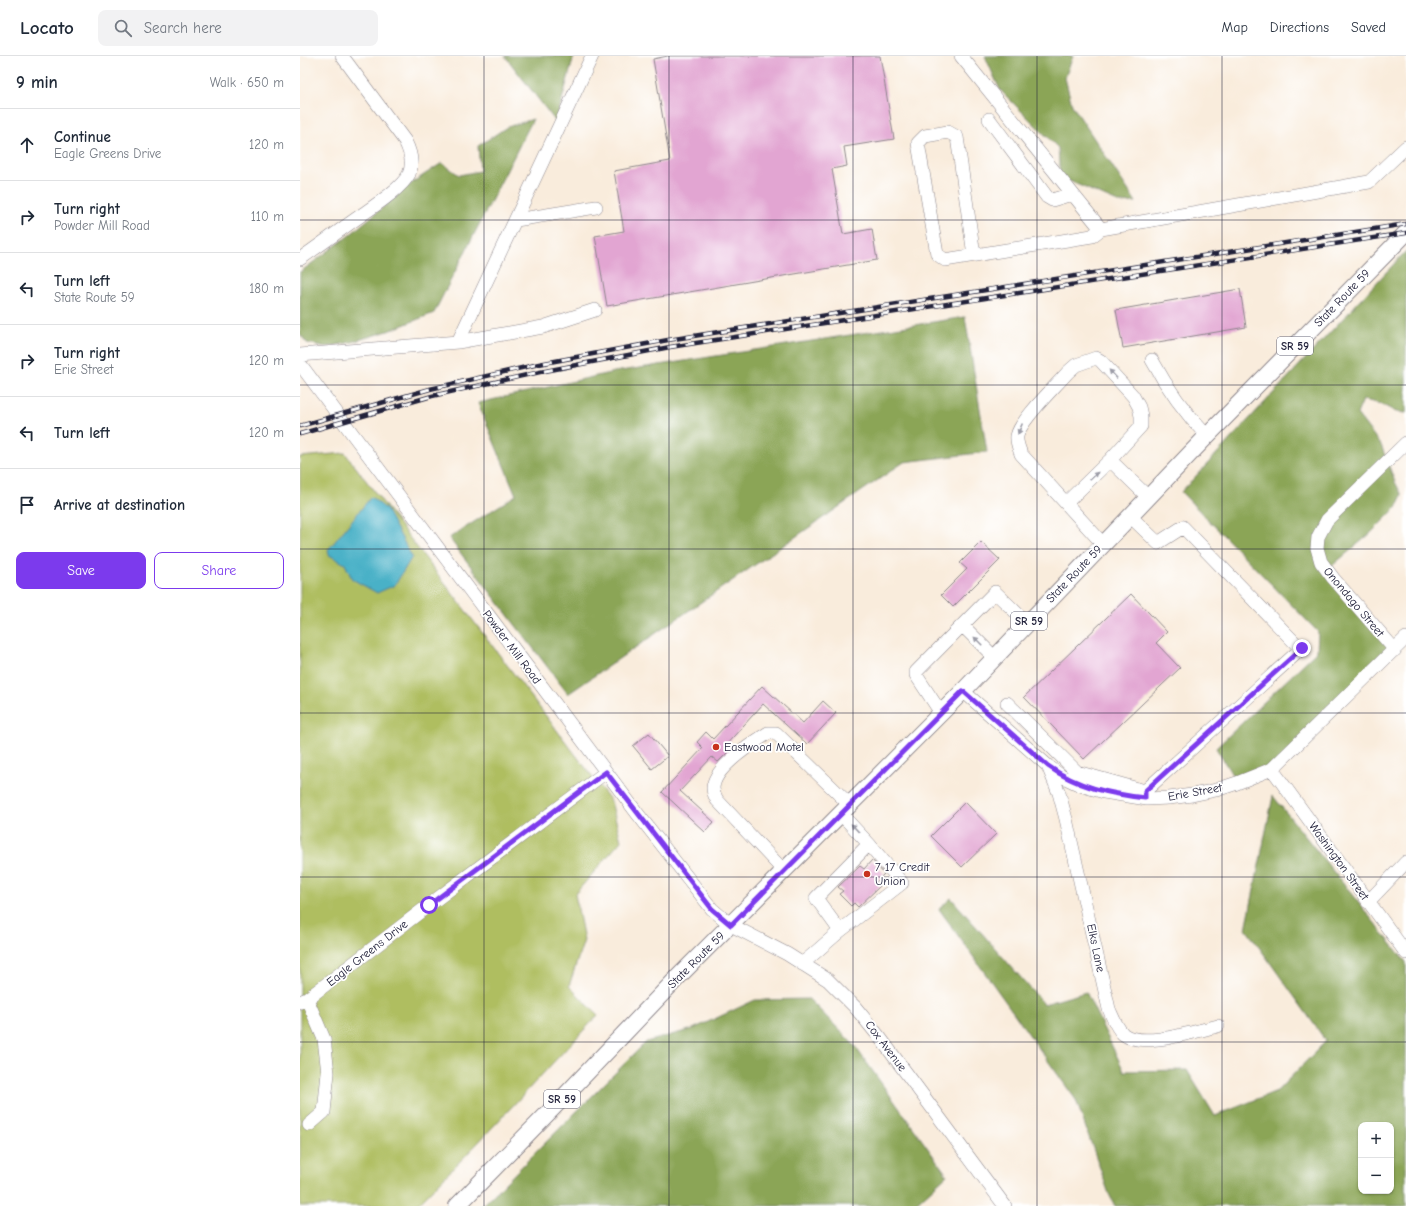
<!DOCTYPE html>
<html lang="en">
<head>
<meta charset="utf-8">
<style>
  body { margin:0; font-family:"Comic Neue",sans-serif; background:#f2f2f3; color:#1f2937 }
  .controls { position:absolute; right:12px; bottom:12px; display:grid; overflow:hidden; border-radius:8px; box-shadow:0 1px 3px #0004 }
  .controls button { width:36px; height:36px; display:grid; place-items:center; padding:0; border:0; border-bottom:1px solid #e0e1e3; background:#fff; color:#1f2937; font:20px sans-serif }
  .stop { position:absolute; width:12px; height:12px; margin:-9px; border:3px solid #7c3aed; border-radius:50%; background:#fff }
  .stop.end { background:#7c3aed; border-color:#fff; box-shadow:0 1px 4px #0008 }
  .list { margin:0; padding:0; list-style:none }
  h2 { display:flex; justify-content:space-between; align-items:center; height:52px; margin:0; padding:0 16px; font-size:17px }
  h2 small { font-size:13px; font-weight:400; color:#747a83 }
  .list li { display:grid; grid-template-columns:26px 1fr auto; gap:12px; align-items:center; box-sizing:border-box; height:72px; padding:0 16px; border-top:1px solid #e0e1e3 }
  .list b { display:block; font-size:15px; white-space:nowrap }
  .list p { margin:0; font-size:13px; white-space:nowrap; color:#747a83 }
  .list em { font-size:13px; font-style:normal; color:#747a83 }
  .actions { display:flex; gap:8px; padding:12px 16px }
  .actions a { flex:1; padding:9px 0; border:1px solid #7c3aed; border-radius:8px; text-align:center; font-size:14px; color:#7c3aed }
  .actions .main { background:#7c3aed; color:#fff }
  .icon { flex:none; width:22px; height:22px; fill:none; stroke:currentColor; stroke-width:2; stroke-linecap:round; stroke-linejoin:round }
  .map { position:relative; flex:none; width:1106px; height:1150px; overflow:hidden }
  header { display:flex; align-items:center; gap:24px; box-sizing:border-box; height:56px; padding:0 20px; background:#fff; border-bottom:1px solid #e0e1e3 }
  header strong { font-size:19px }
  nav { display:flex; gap:22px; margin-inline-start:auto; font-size:14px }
  .search { width:280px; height:36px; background:#f2f2f3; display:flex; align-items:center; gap:10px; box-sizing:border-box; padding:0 14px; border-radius:8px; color:#747a83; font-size:15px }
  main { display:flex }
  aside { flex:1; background:#fff }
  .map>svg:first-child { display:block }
</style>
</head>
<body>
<header>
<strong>Locato</strong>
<div class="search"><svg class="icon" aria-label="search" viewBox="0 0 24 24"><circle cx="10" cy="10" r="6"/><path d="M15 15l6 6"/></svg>Search here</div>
<nav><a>Map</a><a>Directions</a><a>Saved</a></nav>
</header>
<main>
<aside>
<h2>9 min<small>Walk · 650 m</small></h2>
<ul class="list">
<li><svg class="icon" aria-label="ahead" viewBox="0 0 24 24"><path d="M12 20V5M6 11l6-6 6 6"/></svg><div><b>Continue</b><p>Eagle Greens Drive</p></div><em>120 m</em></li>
<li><svg class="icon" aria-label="right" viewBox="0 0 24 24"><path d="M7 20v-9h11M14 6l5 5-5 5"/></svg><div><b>Turn right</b><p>Powder Mill Road</p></div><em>110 m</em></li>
<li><svg class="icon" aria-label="left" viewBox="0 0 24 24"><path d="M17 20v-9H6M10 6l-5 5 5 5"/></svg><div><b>Turn left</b><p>State Route 59</p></div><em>180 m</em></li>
<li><svg class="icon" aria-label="right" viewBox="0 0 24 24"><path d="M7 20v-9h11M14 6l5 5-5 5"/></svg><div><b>Turn right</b><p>Erie Street</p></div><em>120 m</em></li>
<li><svg class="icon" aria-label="left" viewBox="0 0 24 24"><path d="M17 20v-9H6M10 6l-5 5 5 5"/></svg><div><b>Turn left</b></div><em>120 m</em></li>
<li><svg class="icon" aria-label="arrive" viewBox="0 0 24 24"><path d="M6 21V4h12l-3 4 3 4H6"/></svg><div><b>Arrive at destination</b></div></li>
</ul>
<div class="actions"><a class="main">Save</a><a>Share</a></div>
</aside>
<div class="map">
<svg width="1106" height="1150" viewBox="0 0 1106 1150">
  <rect width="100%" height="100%" fill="#fff"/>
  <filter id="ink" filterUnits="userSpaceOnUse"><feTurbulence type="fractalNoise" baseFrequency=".025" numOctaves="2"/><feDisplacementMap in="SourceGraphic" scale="8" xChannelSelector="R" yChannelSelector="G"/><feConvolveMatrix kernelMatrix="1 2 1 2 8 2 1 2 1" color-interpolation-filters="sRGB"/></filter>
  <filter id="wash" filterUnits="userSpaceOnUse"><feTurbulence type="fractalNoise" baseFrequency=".012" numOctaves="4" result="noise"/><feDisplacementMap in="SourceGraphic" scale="16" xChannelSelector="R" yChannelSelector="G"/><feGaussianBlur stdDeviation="0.9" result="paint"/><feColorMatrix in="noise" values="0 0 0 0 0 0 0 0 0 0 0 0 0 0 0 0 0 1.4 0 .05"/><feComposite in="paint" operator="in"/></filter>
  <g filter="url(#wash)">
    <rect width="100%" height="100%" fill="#f9ecdc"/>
    <path fill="#afbe60" stroke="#68704e" d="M45 397 311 745 321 785 275 838 284 884 269 930 298 959 175 1090 116 1150H0V401Z"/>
    <path fill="#8ba556" stroke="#566448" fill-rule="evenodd" d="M205 0H274L256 66Z
      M685 0H773L765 22 772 49 836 146 820 147 760 121 758 92 700 34Z
      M233 63 134 257 88 275 52 286 27 291 7 287 0 278V216L47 181 113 126 142 107 159 119 180 115 178 90 207 71Z
      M1106 195V357L1096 356 1081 348 1063 344 1057 358 1081 389 1095 426 1102 439 1096 452 1071 477 1027 514 1095 594 972 713 937 727 916 692 1017 595 1018 576 881 436Z
      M665 261 687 396 604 406 268 638 149 482 216 439 178 347 314 316Z
      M973 740 1106 906V1150H815L809 1138 776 1044 639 853 651 842 744 948 786 936 824 1015 887 1014 915 1060 977 1035 1026 985 946 873ZM1061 1069H1091V1135H1061Z
      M509 943 554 989 647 1119 613 1150H182L346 986 393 973 455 944Z"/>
    <path fill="#49b1c7" stroke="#366a81" d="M71 441 86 453 112 501 95 529 77 537 52 523 45 508 29 499 28 494Z"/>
    <g id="blocks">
      <path fill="#e2a5d2" d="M368 0H580L594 83 544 91 547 110 532 113 543 178 572 173 577 204 307 250 295 180 324 175 314 115 370 105 353 3Z
        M940 233 946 271 823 292 816 254Z
        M681 486 700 504 653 551 641 539 667 513 660 507Z
        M831 538 867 576 856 587 880 612 784 703 724 641Z
        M462 630 503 667 523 645 536 657 507 688 463 648 424 691 429 695 418 706 412 701 380 735 414 766 405 776 362 736 403 692 397 686 406 676 413 683Z
        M349 677 368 700 352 713 333 690Z
        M665 746 696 778 662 811 631 780Z
        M572 804 584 818 576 826 580 830 558 851 554 847 551 850 539 838 543 835 538 831 560 810 564 813Z"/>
    </g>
  </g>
  <g filter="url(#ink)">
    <use href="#blocks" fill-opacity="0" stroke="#8e878c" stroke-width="1"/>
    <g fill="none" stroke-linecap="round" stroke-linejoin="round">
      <g stroke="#8e878c" stroke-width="14">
        <path id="minor" d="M661 0 801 173 1069 126 1106 91
          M689 63 747 141 752 144 772 138
          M216 164 296 151
          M674 199 657 81 648 76 625 80 618 87 637 198 645 204 792 180 801 173
          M0 203C20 189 40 174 60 160 74 150 101 133 109 118 114 107 110 95 105 85L42 0
          M158 286 243 271 295 254
          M0 299 158 286 292 0
          M852 304C867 332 885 357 907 380
          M0 308 337 757 412 853 431 869 487 898 528 924 555 951 581 983 705 1150
          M810 404 848 441
          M766 447 810 404 841 370V360L839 351 833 340 801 305 796 302 776 309 768 316C756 330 720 364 717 380 716 386 719 392 721 398L803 488
          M662 569 694 601
          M1095 594 1033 522 1021 506 1017 492 1018 481 1027 464 1106 387
          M663 635 748 710 761 720 780 729 804 736 847 743 869 742 892 739 916 734 937 727 972 713 1106 582
          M707 647 777 716 845 735 1001 593 883 471 858 487 830 460
          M641 657 616 619V616L695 536 727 567
          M748 710 759 737 766 763 809 953C813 962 816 971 823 978 842 993 896 975 918 970
          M972 713 1106 897
          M484 815 417 744C415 740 413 737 413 732 414 711 452 688 468 677H476L549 748
          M1068 846 1106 806
          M540 875 602 827 569 788 540 757
          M502 908 540 875 516 842 569 788
          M7 943 24 983 28 1017 24 1056 9 1069
          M0 946 7 943 129 849 306 716"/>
      </g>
      <g stroke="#8e878c" stroke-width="18">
        <path id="major" d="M157 1150 254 1051 379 920 663 635 907 380 1106 177"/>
      </g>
      <use href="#minor" stroke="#fff" stroke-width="13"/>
      <use href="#major" stroke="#fff" stroke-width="16"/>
      <g stroke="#22223b" stroke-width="4.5">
        <path id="rail" d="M0 370 130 333 239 308 368 284 1106 168
          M0 378 132 340 240 316 370 291 1106 177"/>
      </g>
      <use href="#rail" stroke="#fff" stroke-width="3" stroke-dasharray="9" stroke-linecap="butt"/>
    </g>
    <defs><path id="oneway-solid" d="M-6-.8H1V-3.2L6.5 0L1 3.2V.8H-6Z"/></defs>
    <g fill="#9c9ca7">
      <use href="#oneway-solid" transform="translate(813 318) rotate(-133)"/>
      <use href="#oneway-solid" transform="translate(720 373) rotate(113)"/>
      <use href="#oneway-solid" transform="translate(794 420) rotate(-44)"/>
      <use href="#oneway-solid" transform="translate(678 585) rotate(-135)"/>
      <use href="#oneway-solid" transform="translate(555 772) rotate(-133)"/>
    </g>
  </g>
  <g fill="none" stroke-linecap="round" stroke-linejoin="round" filter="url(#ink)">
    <path stroke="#7c3aed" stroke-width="5" d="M129 849 306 716 412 853 431 869 663 635 748 710C777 731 810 738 845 742V735L1002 592"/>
  </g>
  <path fill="none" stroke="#22223b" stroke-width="1" stroke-opacity="0.55" d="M184 0V1150M369 0V1150M553 0V1150M737 0V1150M922 0V1150M0 164H1106M0 329H1106M0 493H1106M0 657H1106M0 821H1106M0 986H1106"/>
  <g fill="#c8321e" stroke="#fff" stroke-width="1.5">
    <circle cx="416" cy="691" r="4"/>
    <circle cx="567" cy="818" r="4"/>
  </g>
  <g text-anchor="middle" stroke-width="3.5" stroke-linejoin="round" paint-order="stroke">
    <g fill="#fff" stroke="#646476" stroke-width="1">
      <rect x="977" y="281" width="36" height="18" rx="3"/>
      <rect x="711" y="556" width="36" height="18" rx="3"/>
      <rect x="244" y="1034" width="36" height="18" rx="3"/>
    </g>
    <g font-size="11" font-weight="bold" fill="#22223b">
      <text x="995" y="294">SR 59</text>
      <text x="729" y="569">SR 59</text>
      <text x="262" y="1047">SR 59</text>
    </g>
    <g font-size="12" fill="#22223b" stroke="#fff">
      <text transform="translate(1042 242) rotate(-46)" y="4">State Route 59</text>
      <text transform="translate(774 518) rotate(-46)" y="4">State Route 59</text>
      <text transform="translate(1054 546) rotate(50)" y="4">Onondago Street</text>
      <text transform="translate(212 591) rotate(53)" y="4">Powder Mill Road</text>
      <text transform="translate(895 736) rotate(-10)" y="4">Erie Street</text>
      <text transform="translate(1039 805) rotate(54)" y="4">Washington Street</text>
      <text transform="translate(796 892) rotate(78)" y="4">Elks Lane</text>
      <text transform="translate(67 897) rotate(-38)" y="4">Eagle Greens Drive</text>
      <text transform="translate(396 904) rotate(-45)" y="4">State Route 59</text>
      <text transform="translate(586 990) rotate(53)" y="4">Cox Avenue</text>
    </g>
    <g font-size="12" fill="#22223b" stroke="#fff" text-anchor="start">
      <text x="424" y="695">Eastwood Motel</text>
      <text x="575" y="815">7 17 Credit<tspan x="575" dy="14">Union</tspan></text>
    </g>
  </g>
</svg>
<div class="controls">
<button>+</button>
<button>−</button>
</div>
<div class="stop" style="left:129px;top:849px"></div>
<div class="stop end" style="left:1002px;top:592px"></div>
</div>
</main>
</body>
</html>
